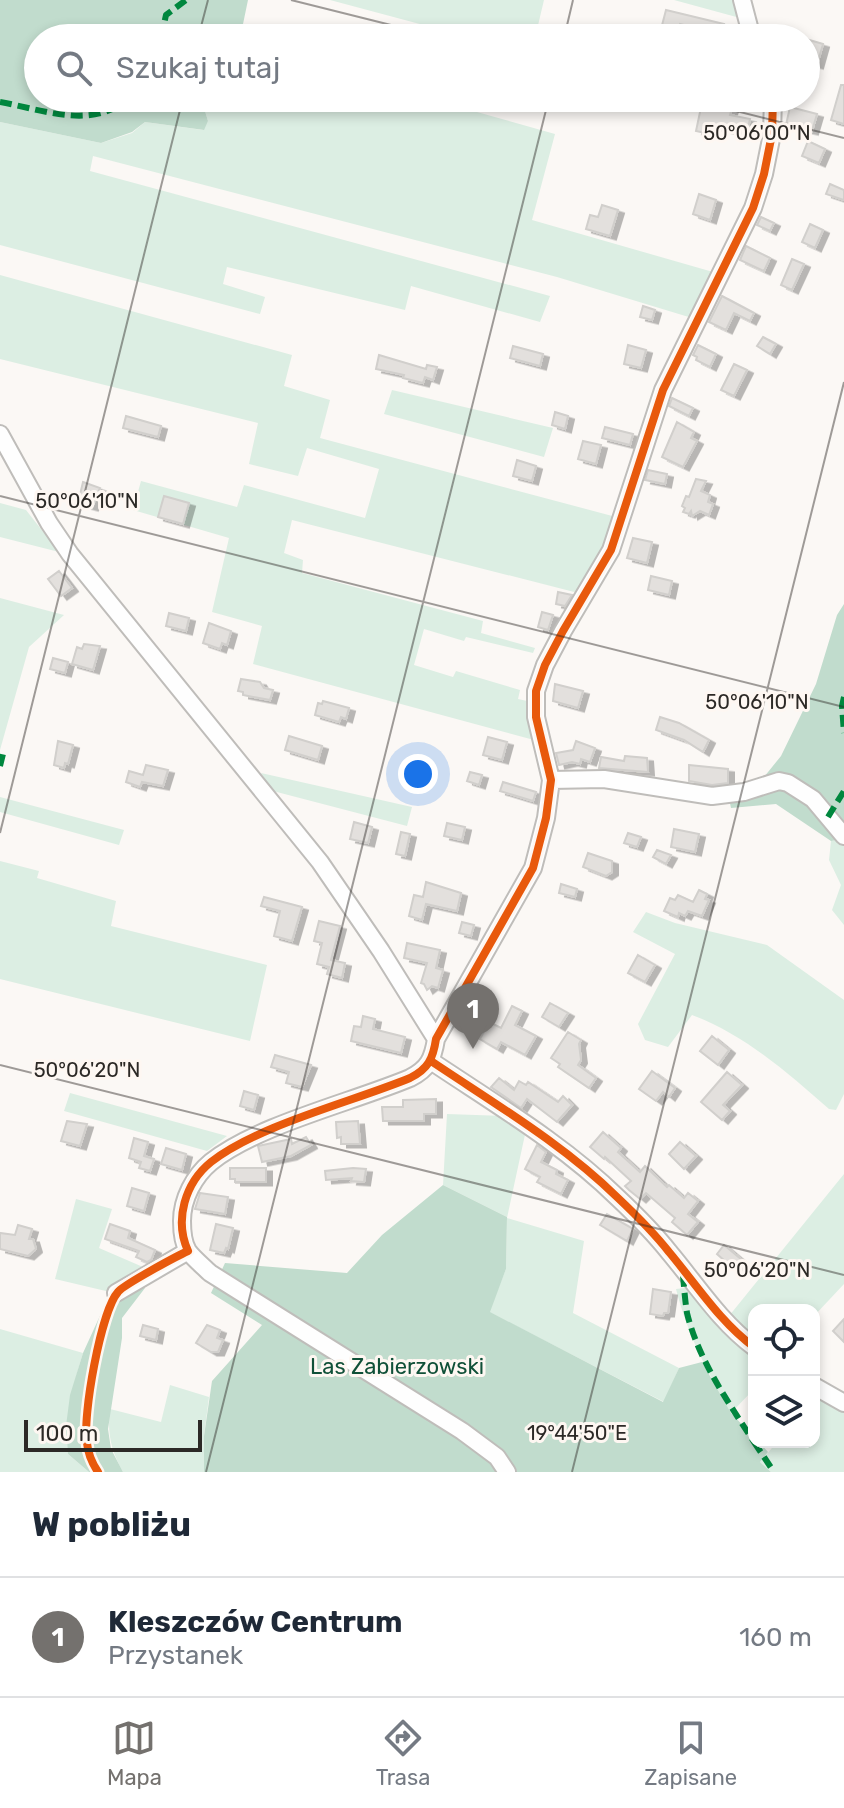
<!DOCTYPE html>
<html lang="pl">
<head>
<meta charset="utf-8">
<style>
  body { margin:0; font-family:Rubik,sans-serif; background:#f2f2f3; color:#1f2937 }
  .controls { position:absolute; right:24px; bottom:24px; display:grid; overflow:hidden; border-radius:16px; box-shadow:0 4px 12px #0003 }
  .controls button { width:72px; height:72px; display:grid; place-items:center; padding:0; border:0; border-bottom:2px solid #e0e1e3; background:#fff; color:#1f2937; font:40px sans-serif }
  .scale { position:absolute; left:24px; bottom:20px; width:178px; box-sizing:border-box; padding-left:8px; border:4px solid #2c2926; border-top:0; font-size:22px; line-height:28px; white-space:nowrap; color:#2c2926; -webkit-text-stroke:6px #fef7f2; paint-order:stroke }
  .you { position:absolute; left:418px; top:774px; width:28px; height:28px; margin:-20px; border:6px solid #fff; border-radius:50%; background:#1a73e8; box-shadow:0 0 0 12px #1a73e833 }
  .badge { display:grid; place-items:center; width:52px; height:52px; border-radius:50%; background:#74716e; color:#fff; font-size:26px; font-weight:700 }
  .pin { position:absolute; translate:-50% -66px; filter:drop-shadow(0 2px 4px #0008) }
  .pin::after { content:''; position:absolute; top:42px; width:28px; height:24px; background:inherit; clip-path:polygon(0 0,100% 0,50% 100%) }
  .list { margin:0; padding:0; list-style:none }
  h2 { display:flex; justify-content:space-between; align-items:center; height:104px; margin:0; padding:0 32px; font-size:34px }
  h2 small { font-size:26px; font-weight:400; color:#747a83 }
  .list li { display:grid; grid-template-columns:52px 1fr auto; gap:24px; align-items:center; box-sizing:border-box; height:120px; padding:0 32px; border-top:2px solid #e0e1e3 }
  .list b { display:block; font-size:30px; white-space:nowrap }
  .list p { margin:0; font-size:26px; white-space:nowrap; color:#747a83 }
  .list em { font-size:26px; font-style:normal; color:#747a83 }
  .icon { flex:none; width:44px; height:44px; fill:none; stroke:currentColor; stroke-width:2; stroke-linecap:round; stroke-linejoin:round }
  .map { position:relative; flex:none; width:844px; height:1472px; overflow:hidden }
  .search { position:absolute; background:#fff; box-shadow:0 4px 12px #0003; left:24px; right:24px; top:24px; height:88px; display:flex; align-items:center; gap:20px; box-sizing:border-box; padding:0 28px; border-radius:44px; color:#747a83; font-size:30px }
  .sheet { height:224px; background:#fff }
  nav { display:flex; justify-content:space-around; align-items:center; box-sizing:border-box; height:112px; border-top:2px solid #e0e1e3; background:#fff; font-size:22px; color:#747a83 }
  nav a { display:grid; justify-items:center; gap:4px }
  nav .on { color:#74716e }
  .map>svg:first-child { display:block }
</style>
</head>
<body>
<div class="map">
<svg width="844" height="1472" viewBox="0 0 844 1472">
  <defs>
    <filter id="shadow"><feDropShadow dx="6" dy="3.5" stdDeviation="0" flood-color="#0004"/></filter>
  </defs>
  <rect width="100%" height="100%" fill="#fbf8f5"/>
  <path fill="#dceee3" d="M330 0H544L535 38H472Z
    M674 0H737L740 18Z
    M243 24 290 38H195C205 22 225 26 243 24Z
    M201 98H427L555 134 532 220 713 272 692 318 557 277 93 156 90 171 550 296 540 322 411 286 405 310 227 267 223 284 265 297 260 314 0 245V122L101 143 132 133 145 122 203 130 208 121Z
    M0 275 292 355 284 386 330 400 320 438 616 517 582 594 292 520 284 553 303 560 302 573 483 621 481 633 535 648 533 653 466 637 464 641 424 629 414 665 453 677 456 671 520 690 518 699 527 701 534 740 253 664 262 626 212 612 229 538 133 510 141 481 237 507 244 485 365 518 379 469 307 448 298 476 249 464 258 423 0 359Z
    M392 390 553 428 544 457 384 414Z
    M0 503 26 510 59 552 0 537Z
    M0 598 64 615 29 647 0 750Z
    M261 773 412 807 407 826 273 791Z
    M0 797 124 830 119 845 0 812Z
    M844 839V925L832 910 841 885 829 860 831 841Z
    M0 861 39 871 37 878 116 901 111 926 267 965 250 1041 0 979Z
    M646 912 675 923 767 945 844 1000V1094L836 1110 829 1109C787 1072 745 1035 692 1015L668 1047 645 1040 638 1024 675 954 633 932Z
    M70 1093 227 1136 207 1151 64 1111Z
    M447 1114 505 1116 526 1130 507 1218 584 1241 573 1313 679 1368 664 1402 489 1312 506 1269 507 1217 443 1185Z
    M844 1174V1284L814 1316V1310H754V1335L729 1316Z
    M76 1199 112 1209 99 1248 143 1267 110 1292 55 1279Z
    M694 1287 754 1356V1389L731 1413C707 1371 688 1336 676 1289Z
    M0 1329 83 1353C72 1388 66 1417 68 1454L89 1472H0Z
    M170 1385 209 1397 204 1436V1472H123C111 1450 107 1434 110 1409L161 1422Z
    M817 1399 844 1412V1472H771L760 1462 777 1442H814V1402Z"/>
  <path fill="#c1dccd" d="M0 0H248L243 24C225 26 205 22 195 38H38V98H201L208 121 204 130 145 122 132 132 101 143 0 122Z
    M844 604V839L831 841 776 804 731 808 727 789 764 777 781 756 816 684 837 615Z
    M443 1185 507 1217 506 1269 490 1312 663 1402 679 1368 702 1362 731 1413 754 1437V1442H759L768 1452 760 1462 771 1472H204V1436L212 1381 262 1325 211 1293 225 1263 347 1273 382 1235Z
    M134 1274 145 1288 122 1318V1338L108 1429 111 1449 123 1472H89L68 1454 66 1426 70 1395 83 1353 114 1285Z"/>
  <path fill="#e3e0dd" stroke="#d1cfcc" stroke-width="2" filter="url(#shadow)" d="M666 10 724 24 720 38H697L699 29 680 24 677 37 660 33Z
    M806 39 823 44 817 65 806 62Z
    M841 85H844V124L831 120Z
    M703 98H735L730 115 750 119 747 132 744 131V134L712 126 710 134 696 131Z
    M790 107 817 114 812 131 786 125Z
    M808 141 825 149 819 163 802 156Z
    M830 184 844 190V200L826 194Z
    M699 194 716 200 710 220 693 214Z
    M602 205 618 210 610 236 586 229 590 215 598 217Z
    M761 217 774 223 770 231 757 225Z
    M810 224 823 230 815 248 802 242Z
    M746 246 770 258 764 271 740 260Z
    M792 259 804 264 792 290 781 285Z
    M722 296 754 313 750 321 734 313 726 330 709 322Z
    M643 306 655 310 652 320 640 317Z
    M763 337 776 344 770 354 757 346Z
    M628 345 646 350 641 368 624 364Z
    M698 345 716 354 710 367 696 360 697 357 693 355Z
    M513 346 543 354 540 366 510 358Z
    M379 355 426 369 427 365 437 367 433 380 425 377 423 383 403 378 404 375 376 369Z
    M734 364 747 370 734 396 721 390Z
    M672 398 693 408 689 416 669 406Z
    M555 412 568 416 565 429 552 425Z
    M126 416 161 426 158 437 123 428Z
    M677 422 694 432 691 438 697 441 683 467 662 457Z
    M605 427 633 434 630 445 602 438Z
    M583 441 601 445 596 464 578 459Z
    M517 460 536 466 532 481 513 476Z
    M648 470 667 474 665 484 645 480Z
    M696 479 706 481 701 491 710 495 708 502 713 504 709 515 700 511 692 516 691 511 689 514 683 512 685 508 682 506 686 496 689 497Z
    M83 482 100 488 92 507 78 503Z
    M164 496 189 503 183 524 158 517Z
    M633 538 652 542 647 563 627 558Z
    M59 571 72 588 61 596 48 579Z
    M651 576 672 581 669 595 648 590Z
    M558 592 572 595 565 606 556 604Z
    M542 612 553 615 548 630 538 627Z
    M169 613 189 618 186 631 166 626Z
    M209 623 231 631 227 645 222 643 220 649 203 643Z
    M84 644 100 646 93 670 72 664 77 647 82 649Z
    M53 658 68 662 65 673 50 669Z
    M241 679 260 682 264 688 273 690 270 700 243 695V692L238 691Z
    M555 684 583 691 578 708 553 701Z
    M323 701 349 708 346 719 341 717 339 722 315 715 318 703 322 704Z
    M660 717 679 723 709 740 703 752 684 740 656 730Z
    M289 736 322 746 318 760 285 750Z
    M488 737 507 742 502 760 483 755Z
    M58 741 73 745 68 764 65 763 64 768 54 765Z
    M576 741 595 748 590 762 581 759 580 764 572 762 559 765 556 753 573 750Z
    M625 756 647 758 648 772 599 768 601 757 624 761Z
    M146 765 168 770 163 786 142 782 140 787 126 782 129 771 143 775Z
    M689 765 728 769V783L712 785 689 781Z
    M470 772 482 775 479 785 467 781Z
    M503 782 536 792 533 801 500 791Z
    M354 822 372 827 368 843 350 839Z
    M447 823 465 827 462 840 444 836Z
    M674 829 699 834 695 852 671 847Z
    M401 832 410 834 405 856 396 854Z
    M628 833 641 837 637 847 624 843Z
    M657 850 671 855 666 864 653 857Z
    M588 853 612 861V872L606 876 583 867Z
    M426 882 461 893 457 911 426 904 422 920 409 916 414 895 423 897Z
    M561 884 577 889 575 897 559 893Z
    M699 890 707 894 705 899 709 900 702 916 688 911 685 916 679 913 678 917 664 911 670 898 675 900 678 895 693 902Z
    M264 897 302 907 292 941 274 936 280 911 261 906Z
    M319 921 340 926 331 960 345 963 342 978 327 974 329 967 317 964 322 943 314 941Z
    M462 922 474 925 471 936 459 933Z
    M407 943 440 950 436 968 443 970 438 988 432 986 427 990 424 984 421 983 427 963 404 958Z
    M638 955 655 965 645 982 628 973Z
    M550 1003 568 1013 559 1027 542 1017Z
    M512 1006 522 1011 515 1025 536 1036 525 1055 501 1042 497 1049 480 1039 489 1022 501 1028Z
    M363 1016 375 1019 373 1029 405 1037 401 1053 351 1041 354 1026 361 1027Z
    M568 1032 581 1040 579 1044 581 1060 578 1065 596 1078 589 1088 558 1067 560 1064 551 1058Z
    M712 1036 729 1050 718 1065 700 1051Z
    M275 1055 311 1065 302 1087 286 1083 289 1072 271 1067Z
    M652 1071 675 1088 669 1097 663 1092 656 1101 639 1089Z
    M727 1072 742 1085 723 1105 730 1111 722 1120 701 1102Z
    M499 1078 514 1090 519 1081 526 1085 528 1082 558 1102 563 1096 572 1105 557 1122 527 1099 521 1108 491 1087Z
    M244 1091 258 1095 254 1110 240 1106Z
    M436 1099V1114H424V1121H383L382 1107H403V1100Z
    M67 1121 87 1124 80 1146 61 1141Z
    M358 1121 360 1144H341V1137L337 1138 336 1122Z
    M603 1132 621 1148 618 1152 640 1172 645 1166 667 1187 669 1185 684 1198 688 1193 698 1201 688 1214 698 1222 687 1235 672 1222 675 1218 646 1193 640 1199 629 1190 625 1186 631 1181 605 1157 604 1159 590 1147Z
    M306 1137 311 1145 291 1156 262 1162 258 1146 291 1139 292 1144Z
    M134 1138 148 1142 144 1156 154 1159 150 1171 139 1168 141 1162 129 1158Z
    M680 1142 696 1156 684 1169 669 1154Z
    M537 1145 546 1152 541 1162 557 1170 556 1174 568 1180 561 1194 537 1182 540 1177 525 1169Z
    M166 1148 186 1154 182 1170 161 1164Z
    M230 1168H266V1182H235V1179H230Z
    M353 1168 366 1169 364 1182 351 1181 352 1178 326 1180 325 1171Z
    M132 1188 149 1193 144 1211 127 1206Z
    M200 1193 228 1197 225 1214 195 1209Z
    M607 1214 633 1229 627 1241 600 1225Z
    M110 1224 130 1231 128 1238 155 1250 151 1260 147 1262 136 1257 139 1251 105 1239Z
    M216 1224 233 1228 228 1249 226 1248 224 1253 210 1250Z
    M18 1225 32 1229 29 1239H33L36 1249 28 1256 0 1249V1233L15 1235Z
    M724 1245 742 1260 734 1269 717 1254Z
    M653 1289 671 1292 668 1313H664L663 1316 650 1314Z
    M844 1319V1342L833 1331Z
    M143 1325 158 1329 156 1340 140 1336Z
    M207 1325 220 1330 217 1338 223 1340 218 1352H211L196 1343Z"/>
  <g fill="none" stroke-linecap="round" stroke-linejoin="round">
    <g stroke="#bfbdba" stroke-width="20">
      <path id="minor" d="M742 0 752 38
        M0 434 49 523 70 554 320 862 381 951 436 1039
        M551 780 604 779 712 796 744 792 779 781 788 783 813 799 844 836
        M431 1061C495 1104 563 1144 618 1198 636 1215 654 1233 669 1252 696 1284 720 1322 754 1347
        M116 1293 188 1251
        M814 1386 844 1403
        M507 1472 497 1457 462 1431 210 1273C203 1266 194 1259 188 1251 183 1243 182 1231 182 1221 182 1199 194 1176 211 1162 257 1125 353 1102 410 1078 428 1069 433 1059 436 1039L533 868 546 818 551 780 536 717V691L545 665 563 631 611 550 663 390 753 208 764 174 772 134 773 98"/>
    </g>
    <use href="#minor" stroke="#fefefe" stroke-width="16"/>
    <path stroke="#00873e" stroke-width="6" stroke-dasharray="12 6" stroke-linecap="butt" d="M161 38 166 15 186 0
      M0 102C41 109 93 131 128 98
      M844 697 842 706 844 733
      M0 766 3 754
      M828 817 844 791
      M683 1275C684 1287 685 1300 687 1313 698 1359 728 1402 754 1442
      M754 1442 772 1469"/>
    <g stroke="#fef7f2" stroke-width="13">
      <path id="cycleway" d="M431 1061C495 1104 563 1144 618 1198 636 1215 654 1233 669 1252 696 1284 720 1322 754 1347
        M98 1472C92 1463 88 1454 87 1443 82 1417 101 1311 118 1292 123 1285 177 1256 188 1251 174 1220 185 1183 211 1162 258 1125 352 1102 410 1078 428 1069 433 1059 436 1039L533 868 546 818 551 780 536 717V691L545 665 563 631 611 550 663 390 753 208 764 174 772 134 773 98"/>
    </g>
    <use href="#cycleway" stroke="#e8590c" stroke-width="8"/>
  </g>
  <path fill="none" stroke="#2c2926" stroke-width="2" stroke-opacity="0.45" d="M291 0 443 38M198 38 208 0M564 38 573 0M684 98 844 138M0 496 844 707M0 833 183 98M0 1065 844 1275M206 1472 549 98M572 1472 844 382"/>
  <g text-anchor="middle" stroke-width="6" stroke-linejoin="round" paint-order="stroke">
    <g font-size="22" fill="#105038" stroke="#fef7f2">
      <text x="397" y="1374">Las Zabierzowski</text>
    </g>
  </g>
  <g font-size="20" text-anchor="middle" fill="#2c2926" stroke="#fef7f2" stroke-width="6" stroke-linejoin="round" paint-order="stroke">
    <text x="757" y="140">50°06'00"N</text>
    <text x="87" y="508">50°06'10"N</text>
    <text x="757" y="709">50°06'10"N</text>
    <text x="87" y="1077">50°06'20"N</text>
    <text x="757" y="1277">50°06'20"N</text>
    <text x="577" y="1440">19°44'50"E</text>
  </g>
</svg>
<div class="controls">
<button><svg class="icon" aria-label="locate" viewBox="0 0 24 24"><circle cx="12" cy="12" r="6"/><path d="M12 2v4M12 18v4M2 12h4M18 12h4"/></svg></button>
<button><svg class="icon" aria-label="layers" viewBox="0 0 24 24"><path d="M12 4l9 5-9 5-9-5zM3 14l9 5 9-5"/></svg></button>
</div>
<div class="scale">100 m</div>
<div class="you"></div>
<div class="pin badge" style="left:473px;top:1049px">1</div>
<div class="search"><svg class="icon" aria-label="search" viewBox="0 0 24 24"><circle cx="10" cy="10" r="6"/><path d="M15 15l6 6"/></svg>Szukaj tutaj</div>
</div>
<section class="sheet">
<h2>W pobliżu<small></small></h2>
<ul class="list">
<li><span class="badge">1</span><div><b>Kleszczów Centrum</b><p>Przystanek</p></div><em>160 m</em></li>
</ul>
</section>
<nav>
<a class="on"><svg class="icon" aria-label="map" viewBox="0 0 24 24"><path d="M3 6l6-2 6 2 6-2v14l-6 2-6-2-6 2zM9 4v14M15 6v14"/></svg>Mapa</a>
<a><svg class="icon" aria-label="directions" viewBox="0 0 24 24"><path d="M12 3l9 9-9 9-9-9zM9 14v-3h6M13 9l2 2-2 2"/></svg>Trasa</a>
<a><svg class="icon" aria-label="saved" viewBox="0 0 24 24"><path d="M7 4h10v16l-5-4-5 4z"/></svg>Zapisane</a>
</nav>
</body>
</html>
